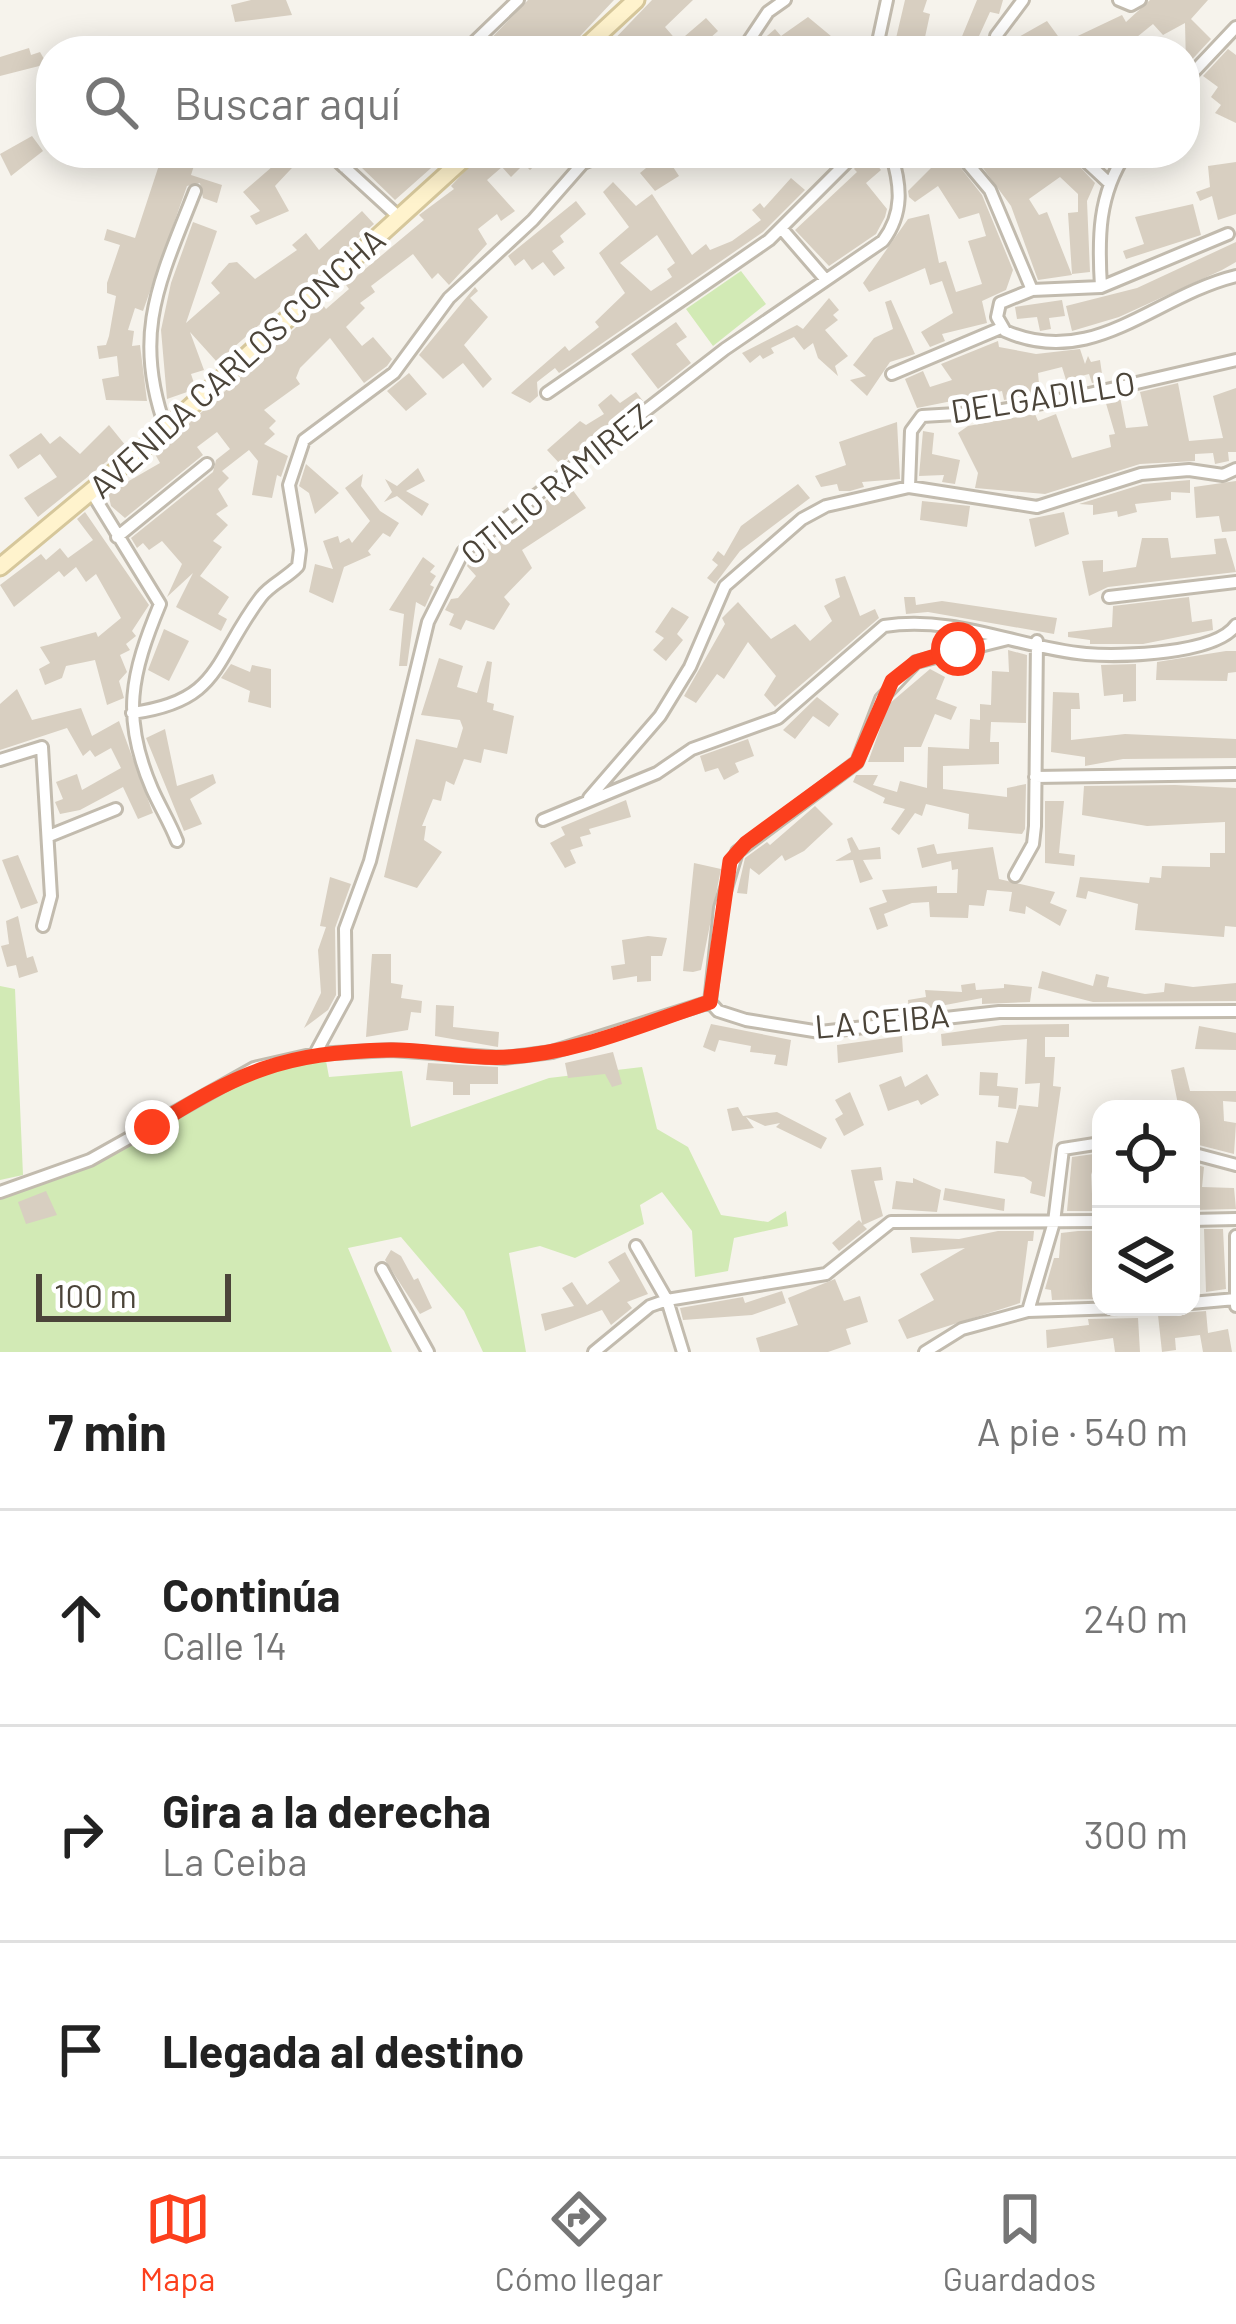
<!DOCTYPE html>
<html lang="es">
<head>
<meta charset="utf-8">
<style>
  body { margin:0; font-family:Barlow,sans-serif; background:#f2f2f2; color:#222 }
  .controls { position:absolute; right:36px; bottom:36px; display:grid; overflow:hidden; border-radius:24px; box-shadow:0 6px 30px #0003 }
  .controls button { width:108px; height:108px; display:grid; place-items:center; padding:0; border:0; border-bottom:3px solid #e0e0e0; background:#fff; color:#222; font:60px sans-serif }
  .scale { position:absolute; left:36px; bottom:30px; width:195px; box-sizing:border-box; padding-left:12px; border:6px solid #4b4439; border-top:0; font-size:33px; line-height:42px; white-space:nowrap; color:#4b4439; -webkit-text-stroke:9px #fff; paint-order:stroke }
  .stop { position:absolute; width:36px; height:36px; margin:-27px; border:9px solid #fc3f1d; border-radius:50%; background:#fff }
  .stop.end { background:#fc3f1d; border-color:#fff; box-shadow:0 3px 12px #0008 }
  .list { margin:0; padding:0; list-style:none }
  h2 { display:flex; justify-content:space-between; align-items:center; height:156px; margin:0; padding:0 48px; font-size:51px }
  h2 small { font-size:39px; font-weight:400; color:#767676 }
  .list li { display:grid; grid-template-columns:78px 1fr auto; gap:36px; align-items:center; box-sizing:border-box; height:216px; padding:0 48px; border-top:3px solid #e0e0e0 }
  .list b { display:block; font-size:45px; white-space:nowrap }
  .list p { margin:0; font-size:39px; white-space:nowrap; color:#767676 }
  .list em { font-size:39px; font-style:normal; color:#767676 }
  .icon { flex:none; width:66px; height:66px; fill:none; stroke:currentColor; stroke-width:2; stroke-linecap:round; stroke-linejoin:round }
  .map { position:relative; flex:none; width:1236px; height:1352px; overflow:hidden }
  .search { position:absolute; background:#fff; box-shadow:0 6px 30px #0003; left:36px; right:36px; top:36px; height:132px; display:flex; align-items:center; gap:30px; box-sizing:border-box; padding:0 42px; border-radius:48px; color:#767676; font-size:45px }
  .sheet { height:804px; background:#fff }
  nav { display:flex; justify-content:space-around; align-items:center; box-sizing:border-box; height:168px; border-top:3px solid #e0e0e0; background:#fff; font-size:33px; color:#767676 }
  nav a { display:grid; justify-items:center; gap:6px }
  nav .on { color:#fc3f1d }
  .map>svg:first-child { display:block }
</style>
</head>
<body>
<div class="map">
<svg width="1236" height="1352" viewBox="0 0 1236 1352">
  <rect width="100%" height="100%" fill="#f6f3ec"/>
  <path fill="#d2eab5" d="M741 271 766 304 713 346 686 309Z
    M0 986 15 989 23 1175 0 1180Z
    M324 1050 329 1077 402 1071 411 1127 549 1078 642 1067 657 1129 688 1147 721 1215 768 1222 786 1211 788 1226 734 1238 728 1271 695 1277 692 1231 662 1192 640 1205 644 1224 575 1258 540 1246 509 1253 526 1352H483L464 1311 401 1237 348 1248 392 1352H0V1191L38 1182 242 1073Z"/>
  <path fill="#d8cfc1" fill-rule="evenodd" d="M251 0H286L292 15 235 22 231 5Z
    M528 0H614L566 51 560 44 553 51H479Z
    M652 0H693L665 27 678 42 706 18 718 31 709 39 722 51H603Z
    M905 0H927L923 12 930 14 922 51H893Z
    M977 0H1003L999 14 990 12 979 36 994 51 1047 21 1063 43 1122 15 1126 22 1150 0H1208L1191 19 1211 39 1186 66 1185 23 1163 35 1153 24 1137 37 1142 44 1131 51H1045L1047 42 1034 51H975L958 46Z
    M808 17 849 51H798L792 45 768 51 760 42 775 29 781 36Z
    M29 48 31 55 40 52 47 64 0 76V57Z
    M1228 49 1236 55V123L1215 113 1221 105 1211 97 1218 87 1203 76Z
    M32 136 43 151 11 176 0 154Z
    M180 153H198L191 175 222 185 217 203 203 198 200 183 187 186 143 311 135 308 128 330 134 331 132 346 140 345 147 401 106 400 102 379 119 376 117 356 99 359 97 346 106 345 109 336 116 296 107 293V283L120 245 104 240 107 229 135 238 161 159 176 163Z
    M288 153H306L275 186 289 211 256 225 250 216 260 211 243 192Z
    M383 153H448L395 200 360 166Z
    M482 153H537L542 159 530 170 524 164 511 177 502 167 487 180 515 211 501 221 497 214 478 229 487 244 449 285 438 273 432 279 413 254 371 286 375 292 360 303 365 308 346 327 362 346 373 337 392 359 387 366 364 383 330 338 300 368 296 378 300 384 264 410 276 421 269 428 275 434 264 444 288 456 281 477 277 475 272 498 252 495 258 461 249 450 222 471 229 478 218 489 228 506 216 514 228 525 213 541 222 547 200 576 229 597 218 614 227 619 221 631 176 607 193 573 167 597 182 564 162 541 149 550 143 543 137 548 131 538 213 472 216 460 230 449 217 432 197 447 203 455 125 518 111 506 108 493 160 463 155 454 322 304 326 309 349 289 346 285 424 220 419 215 454 189 451 186Z
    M664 153 679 176 655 191 640 173Z
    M867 153 881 170 866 183 887 209 885 217 876 234 829 266 795 230 857 172 854 169Z
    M927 153H949L982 195 1013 270 1006 290 982 301 987 323 942 334 945 341 930 347 921 332 953 313 942 281 930 285 925 268 869 292 863 283 908 219 929 214 939 263 946 261 956 292 982 284 968 241 986 236 979 213 959 219 938 186 915 202 909 197 908 191 935 164Z
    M972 153H1067L1095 183 1087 201 1090 272 1072 274 1068 213 1078 212V194L1060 177 1029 199 1039 215 1047 212 1072 275 1038 280 1011 206Z
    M1236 162V214L1218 220 1212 196 1200 201 1196 192 1210 187 1208 166Z
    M791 178 805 190 763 232 559 373 555 368 537 382 538 396 530 403 511 393 565 346 569 351 599 327 595 322 625 293 599 253 629 227 603 192 613 182 636 206 652 194 692 255 706 244 710 250 732 241 761 220 752 210 760 203 764 208ZM657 235 675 263 667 269 672 277 651 291 620 263Z
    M576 201 586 214 560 236 564 242 552 251 565 268 554 276 543 262 532 270 524 259 515 266 508 256Z
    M1193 204 1201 235 1126 259 1123 251 1144 244 1135 217Z
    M362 211 374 224 217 362 190 332 204 370 191 374 195 386 190 391 167 399 161 330 171 283 193 222 217 231 186 323 220 293 211 283 229 263 237 262 255 279 297 250 292 245 306 233 319 250Z
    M1236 242V262L1222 270 1119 317 1072 331 1066 306 1137 288Z
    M475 287 478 291 470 298 488 317 464 345 492 379 483 388 463 363 443 379 419 355Z
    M829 298 839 310 833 315 838 320 825 330 848 356 835 366 838 376 818 358 813 343 804 350 794 337 771 348 774 353 763 359 760 355 750 363 742 353 797 325 803 329Z
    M891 300 915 354 890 362 867 396 850 380 866 376 853 365 874 338 893 329 885 302Z
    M1062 300 1065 316 1049 318 1051 329 1040 331 1037 317 1017 319 1015 307Z
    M676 322 687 337 676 344 691 363 658 389 631 354Z
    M998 341 999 347 1036 354 1080 349 1085 364 1088 356 1091 362 1100 360 1103 381 1092 383 1089 374 1066 380 1062 367 1038 373 1040 394 1004 400 1002 391 917 408 905 379 923 371 930 387 952 380 941 364Z
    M409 373 427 394 406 411 387 391Z
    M1178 383 1189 441 1223 438 1213 396 1236 388V452H1228L1229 461 1215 464 1213 453 1195 454V461L1140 464 1045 494 975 488 978 473 958 433 968 426 1035 414 1038 421 1056 414 1072 458 1111 447 1109 435 1115 434 1105 400 1120 397 1126 428 1148 426 1140 392Z
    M636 392 643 401 560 464 547 450 580 421 586 425 604 414 598 405 611 394 620 403Z
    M897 422 900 479 862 482 864 487 850 491H839L837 484 821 487 815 476 846 465 839 442Z
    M109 425 126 446 38 517 24 498 57 477 40 454 18 469 9 455 41 433 50 444 60 436 80 454Z
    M923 431 934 433 932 454 960 460 955 484 942 482 944 475 919 476Z
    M306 464 339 493 315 514 309 493 299 486Z
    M418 468 425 481 406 491 429 504 422 516 397 496 384 502 392 492 385 479 397 486Z
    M363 474 361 486 380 511 399 523 390 537 383 533 368 551 371 555 344 567 333 603 309 592 315 564 333 569 323 541 338 536 340 543 349 538 352 543 370 521 345 488Z
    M1190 480V493L1171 492V500L1135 504 1137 512 1118 517 1117 511 1093 515V505L1079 504 1143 484Z
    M1236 481V531L1222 532 1219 516 1196 518 1194 487Z
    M798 484 810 498 740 551 715 584 707 578 718 565 712 560 718 551 724 556 741 526Z
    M572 489 586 508 522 550 532 568 504 597 510 604 494 630 466 620 461 630 449 625 454 614 445 610 451 599 458 598 476 576 467 566 471 558 495 545 551 496 554 501Z
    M922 501 970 506 967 527 920 520Z
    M85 512 149 605 132 631 136 636 126 644 130 650 120 655 127 672 119 681 124 698 107 705 95 660 66 666 62 678 45 685 39 669 50 663 40 647 96 632 98 637 121 618 96 574 86 582 76 567 64 577 59 571 14 607 0 585 41 554 46 560 60 548 68 558 93 540 77 519Z
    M1064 512 1069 534 1035 547 1029 519Z
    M1142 538H1168L1171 558 1216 554 1214 539 1226 538 1236 572 1108 587 1089 596 1082 561 1103 560V572L1136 567Z
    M423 557 435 566 430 572 436 576 430 585 434 587 425 607 416 602 407 666H399L404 614 389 610Z
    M845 576 860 616 875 609 879 618 775 707 764 695 776 676 748 642 724 679 717 674 696 703 684 696 725 624 722 618 738 602 771 639 795 624 810 641 832 621 824 606 840 597 835 579Z
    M904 597H915L916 605 942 601 1057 618 1054 634 928 612 906 614Z
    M1189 597 1192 622 1212 619 1213 630 1143 644H1090V640L1068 637V632L1112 627 1113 606Z
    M672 607 689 617 677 634 683 640 666 661 653 650 664 638 655 632Z
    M164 629 189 641 169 681 148 670Z
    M1008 650 1027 655 1026 723 991 722 990 742H999V764L943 766V789L1007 797V788L1026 784 1025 829 1022 834 968 829 969 814 926 804 922 816 915 813 899 835 891 829 905 809 883 803 885 798 853 782 856 775H878L873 785 897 792 900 781 927 788 928 747 969 749 970 719 980 720V704L991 705 992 671 1009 672Z
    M1226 651H1236V672L1228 673 1227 681 1156 680 1157 662Z
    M439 658 463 666 457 687 477 693 487 661 492 662 487 702 494 704 493 710 514 716 507 754 484 749 481 763 464 759 454 785 446 781 441 801 433 799 422 826H426L424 840 442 852 417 888 384 877 416 739 457 748 463 728 460 720 421 715Z
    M231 664 250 672 252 665 271 669V708L248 702 250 691 221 678Z
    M1136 664V701L1123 702V694L1104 696 1101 665Z
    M930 669 945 677 936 699 957 707 951 720 935 714 921 747H904V762H868L889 704Z
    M17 689 32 720 81 708 92 736 119 721 153 813 138 819 123 787 80 810 60 814 55 802 63 799 56 782 77 774 82 790 121 768 111 748 95 757 90 750 83 756 67 728 0 750V704Z
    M1053 692 1079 693 1080 709H1071V740L1125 734 1236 739V758L1123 759 1085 766V757L1051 752Z
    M817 697 839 714 829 727 813 716 795 739 783 730Z
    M165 729 177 786 213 774 216 783 190 799 202 824 184 831 146 738Z
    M748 739 754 756 735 763 739 772 724 780 718 768 705 772 700 756Z
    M1175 785 1236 788V927L1225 926 1224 937 1135 930 1138 904 1088 891 1086 899 1076 897 1080 877 1149 883 1150 877 1161 878 1162 866 1210 867V853H1225V822L1147 826 1082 815 1084 786Z
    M626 800 631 817 589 829 591 834 580 837 583 846 570 850 576 863 565 868 550 843 565 835 561 827Z
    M1045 801H1064L1059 853 1075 855 1074 866 1045 863Z
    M815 806 833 824 804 851 785 861 782 855 759 875 750 868 747 894 737 893 745 858 767 842 770 845Z
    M852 837 859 850 880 847 881 859 863 860 873 879 860 883 853 860 835 861 851 852 847 839Z
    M934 844 937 854 993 847 999 879 1055 892 1050 903 1067 910 1060 926 1026 906 1025 914 1009 911 1012 892 987 890 984 906 969 905 968 918 930 917 929 902 912 903 884 914 888 926 877 930 869 908 887 902 882 890 937 886V893H957L958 869 952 870 951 861 922 868 917 848Z
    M18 855 38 903 21 909 2 860Z
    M694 863 721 869 701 970 693 972 683 971Z
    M330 877 351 884 335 928 336 995 328 1010 304 1028 321 993 318 950 326 927 320 926Z
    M18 916 27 958 33 956 38 972 19 978 16 965 7 967 1 946 9 944 6 921Z
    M648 936 667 938 662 956H651V981L637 982V976L613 980 611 966 625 964 622 940Z
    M372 954H391V983L403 985 401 998 422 1001 421 1013 411 1012 408 1030 366 1037Z
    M1042 971 1093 986 1096 974 1109 977 1107 987 1145 994 1164 992 1165 983 1193 987 1236 983V1001L1093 1002 1038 988Z
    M975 983 976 990 1004 988V984L1032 987 1030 1002 982 1004V998L909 1012 908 1000 926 997 925 990 962 992 961 985Z
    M436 1005 454 1006 453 1027 499 1032 498 1047 435 1036Z
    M711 1024 791 1040 787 1066 774 1064 776 1055 750 1052 751 1046 719 1040 715 1052 703 1047Z
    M1069 1024V1037H1045V1057H1055L1053 1086 1061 1087 1045 1197 1030 1193 1032 1182 1024 1177 994 1173 996 1141 1008 1143 1019 1105 1038 1107 1040 1083 1025 1084 1027 1039 942 1046 941 1034 1003 1025Z
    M1199 1026 1236 1033V1050L1195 1049Z
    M902 1036 903 1052 838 1063 837 1045Z
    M613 1052 622 1084 612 1087 605 1074 568 1078 565 1063Z
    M428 1063 498 1067V1084H470V1095H453V1082L426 1080Z
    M1184 1067 1190 1091H1236V1102L1223 1101 1224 1121 1236 1123 1234 1154 1191 1143V1109H1179L1171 1070Z
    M980 1072 998 1073 997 1086 1018 1088 1016 1109 998 1107 999 1096 979 1095Z
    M927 1074 939 1095 921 1105 918 1100 888 1111 879 1085 901 1076 905 1087Z
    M850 1092 864 1125 844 1136 835 1119 843 1114 835 1100Z
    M738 1107 743 1116 777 1112 827 1138 821 1149 776 1127 780 1123 765 1126 746 1117 754 1128 732 1131 727 1109Z
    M1101 1153V1180H1094L1091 1172 1092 1194H1101V1211H1067L1072 1157Z
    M1191 1163 1204 1167 1202 1187 1234 1188 1236 1209 1191 1210Z
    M881 1167 883 1180 874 1181 883 1216 863 1225 867 1229 839 1251 832 1243 859 1220 862 1223 851 1170Z
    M913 1178 941 1190 937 1212 892 1209 896 1181 913 1183Z
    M945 1188 1005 1199 1004 1211 943 1200Z
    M46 1191 57 1215 26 1224 18 1202Z
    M1204 1229H1223L1226 1289 1206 1292Z
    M998 1231H1034L1033 1241H1028L1020 1303 907 1339 898 1320 934 1300 920 1274 965 1248 912 1253 910 1237 959 1239Z
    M1078 1231H1101V1259H1096L1100 1299 1052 1300 1051 1290 1045 1289 1054 1258H1059L1061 1233Z
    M391 1250 401 1256 414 1280 418 1278 432 1308 420 1314 385 1260Z
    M625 1252 648 1294 627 1302 632 1308 611 1325 602 1310 545 1331 541 1314 574 1306 562 1288 572 1282 587 1305 620 1281 608 1262Z
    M835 1279 844 1301 860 1296 868 1322 846 1329 851 1344 828 1352H760L756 1338 798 1325 788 1298Z
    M782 1291 786 1303 752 1315 683 1320 680 1308 743 1297 745 1303Z
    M1206 1311 1208 1333 1228 1329 1232 1352H1203L1200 1335 1175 1338 1176 1350 1162 1352 1158 1315Z
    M1138 1318 1140 1352H1115L1113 1338 1047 1348 1046 1330 1089 1325 1088 1319Z"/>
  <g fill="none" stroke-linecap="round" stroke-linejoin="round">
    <g stroke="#c2bbae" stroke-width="16">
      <path id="street" d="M1119 0 1131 5 1140 0
        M996 36 1023 0
        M465 51 518 0
        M742 51 768 12 785 0
        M876 51 887 0
        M1185 81 1236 27
        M329 153 400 218
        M959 153 990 190 1032 290
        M1077 153 1107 181
        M344 167 359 153
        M781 228 826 280
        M1228 234 1101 287 1032 290 1000 303 997 317 1005 331C1093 370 1154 296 1236 276
        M1101 287C1098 238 1098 195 1126 153
        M892 374 1001 328
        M547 393 769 240 856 153
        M166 429C131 334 160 280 195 191
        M909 487 911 431 922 416 991 412 1076 397 1236 360
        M92 493 160 604C131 674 121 717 152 789 160 807 170 823 177 841
        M117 537 207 464
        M1109 597 1236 582
        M132 713C222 701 213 660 261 597 271 584 287 578 298 566L300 550 289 485 304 440 394 373 449 298 533 220 583 163 607 153
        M0 760 42 747 51 896 43 926
        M1035 777 1236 774
        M589 798 660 716 690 667 725 586 802 519 826 506 909 487 1037 507 1141 474 1189 470 1223 475 1236 469
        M543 820 657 773 692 749 778 718 884 626C957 615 1018 648 1086 654 1122 657 1216 654 1236 625
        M49 836 116 809
        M1015 876 1033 844 1035 826 1037 641
        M710 1002 718 1011 746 1020 820 1032 999 1012 1236 1011
        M710 1002 720 908 737 852 857 762 881 699 916 662 1008 639
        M315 1054 346 997 345 929 370 861 428 622 463 552 725 349 883 241C904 213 901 185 891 153
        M1191 1153 1236 1165
        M0 1192 90 1160 254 1068 315 1054 391 1050 504 1058 552 1052 710 1002
        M1191 1220 1236 1219
        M1236 1236V1306
        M636 1246 667 1300 683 1352
        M382 1269 428 1352
        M1191 1303 1236 1299
        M1028 1311 1149 1307
        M594 1352 650 1306 667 1300 826 1274 891 1222 1101 1221
        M925 1352 962 1329 1028 1311 1054 1222 1063 1149 1101 1143"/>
    </g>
    <g stroke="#d6c79b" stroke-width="21">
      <path id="secondary" d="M581 51 636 0
        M0 567 166 429 470 153"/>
    </g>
    <use href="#street" stroke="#fff" stroke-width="10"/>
    <use href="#secondary" stroke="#fff3cd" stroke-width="15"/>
  </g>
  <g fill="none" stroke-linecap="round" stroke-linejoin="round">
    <path stroke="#fc3f1d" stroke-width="15" d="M152 1127C239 1072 284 1052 390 1050 429 1049 469 1060 508 1057 579 1053 643 1024 710 1002L730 861 746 843 857 762 892 681 916 662 958 649"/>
  </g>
  <g text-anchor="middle" stroke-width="9" stroke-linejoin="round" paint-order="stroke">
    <g font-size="33" fill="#4b4439" stroke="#fff">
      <text transform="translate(237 363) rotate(-42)" y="12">AVENIDA CARLOS CONCHA</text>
      <text transform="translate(1043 397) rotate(-9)" y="12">DELGADILLO</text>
      <text transform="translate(556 484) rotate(-39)" y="12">OTILIO RAMIREZ</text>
      <text transform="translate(882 1021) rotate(-5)" y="12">LA CEIBA</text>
    </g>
  </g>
</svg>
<div class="controls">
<button><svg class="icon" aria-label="locate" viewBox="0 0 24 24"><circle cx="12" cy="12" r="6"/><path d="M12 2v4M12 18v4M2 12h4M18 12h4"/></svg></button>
<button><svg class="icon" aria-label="layers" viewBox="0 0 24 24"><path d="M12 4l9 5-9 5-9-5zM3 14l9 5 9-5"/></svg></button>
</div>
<div class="scale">100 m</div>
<div class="stop" style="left:958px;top:649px"></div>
<div class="stop end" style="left:152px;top:1127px"></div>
<div class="search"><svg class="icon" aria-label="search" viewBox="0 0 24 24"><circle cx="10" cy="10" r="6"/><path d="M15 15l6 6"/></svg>Buscar aquí</div>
</div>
<section class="sheet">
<h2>7 min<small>A pie · 540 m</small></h2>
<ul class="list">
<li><svg class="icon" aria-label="ahead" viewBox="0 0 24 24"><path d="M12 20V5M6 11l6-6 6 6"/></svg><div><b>Continúa</b><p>Calle 14</p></div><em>240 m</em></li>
<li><svg class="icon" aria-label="right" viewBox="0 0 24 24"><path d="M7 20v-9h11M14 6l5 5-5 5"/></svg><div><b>Gira a la derecha</b><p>La Ceiba</p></div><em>300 m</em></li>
<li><svg class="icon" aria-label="arrive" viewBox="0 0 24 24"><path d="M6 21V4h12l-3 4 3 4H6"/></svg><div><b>Llegada al destino</b></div></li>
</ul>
</section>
<nav>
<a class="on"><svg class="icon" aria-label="map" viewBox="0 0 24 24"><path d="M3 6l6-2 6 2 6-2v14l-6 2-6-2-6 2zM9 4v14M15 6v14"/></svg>Mapa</a>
<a><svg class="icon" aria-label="directions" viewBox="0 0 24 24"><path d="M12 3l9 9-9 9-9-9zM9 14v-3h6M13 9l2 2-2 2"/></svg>Cómo llegar</a>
<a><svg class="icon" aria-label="saved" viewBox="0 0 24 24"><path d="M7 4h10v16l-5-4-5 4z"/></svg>Guardados</a>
</nav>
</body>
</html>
